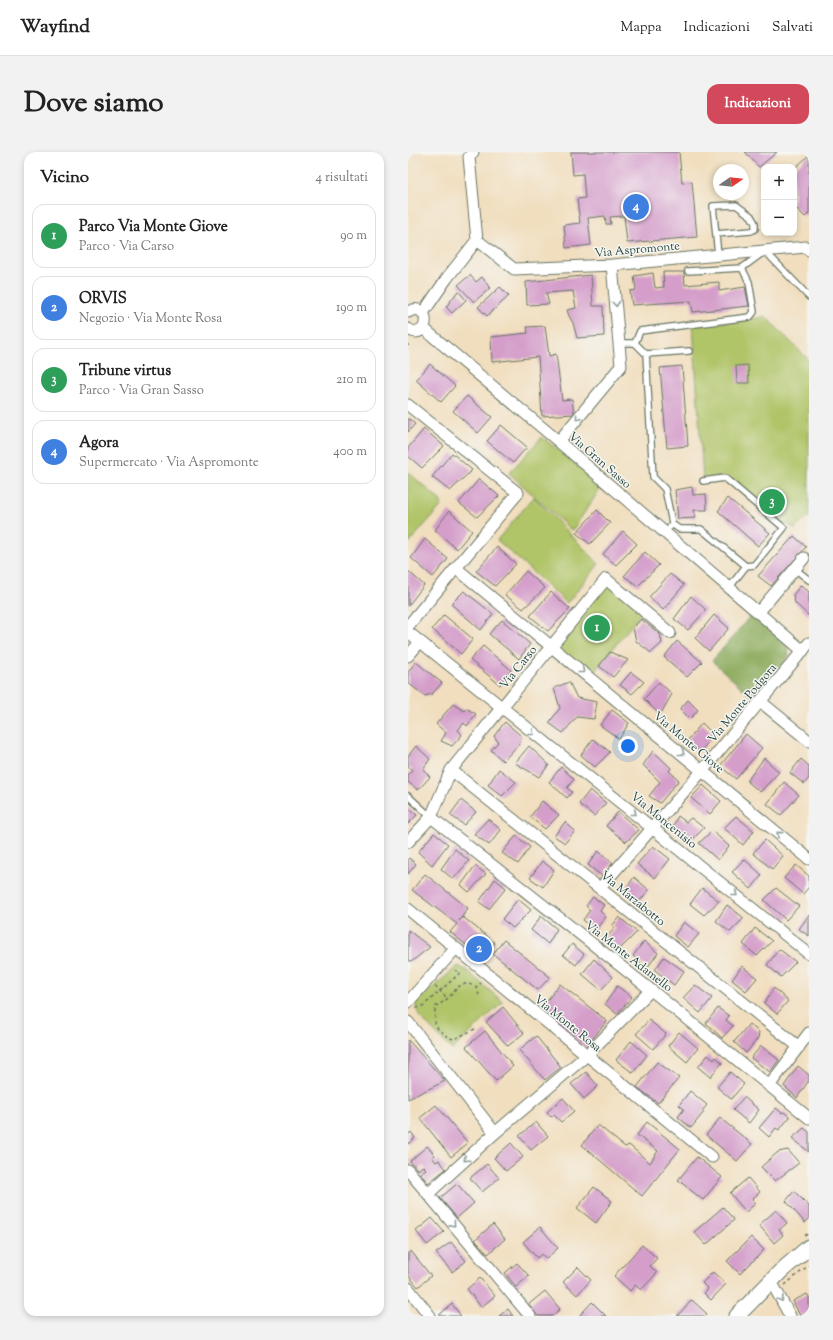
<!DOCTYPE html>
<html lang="it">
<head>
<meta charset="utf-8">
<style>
  body { margin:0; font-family:"Sorts Mill Goudy",serif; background:#f2f2f2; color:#222 }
  .controls { position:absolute; right:12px; top:12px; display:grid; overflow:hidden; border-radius:8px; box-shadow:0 2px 6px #0003 }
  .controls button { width:36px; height:36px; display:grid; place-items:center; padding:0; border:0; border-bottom:1px solid #e0e0e0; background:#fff; color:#222; font:20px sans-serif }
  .compass { position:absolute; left:305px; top:12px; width:36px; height:36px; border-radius:50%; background:#fff; box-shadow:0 2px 6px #0003; rotate:76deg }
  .you { position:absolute; left:220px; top:594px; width:14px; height:14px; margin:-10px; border:3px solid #fff; border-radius:50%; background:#1a73e8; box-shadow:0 0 0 6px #1a73e833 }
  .badge { display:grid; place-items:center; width:26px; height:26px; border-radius:50%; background:#d1495b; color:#fff; font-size:13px; font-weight:700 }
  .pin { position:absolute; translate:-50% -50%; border:2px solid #fff; box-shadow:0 1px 4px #0006 }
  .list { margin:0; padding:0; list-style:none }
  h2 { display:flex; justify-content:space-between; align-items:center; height:52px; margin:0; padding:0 16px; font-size:17px }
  h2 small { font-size:13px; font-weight:400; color:#767676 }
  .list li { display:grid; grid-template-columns:26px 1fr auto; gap:12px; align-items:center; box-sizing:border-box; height:64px; margin:0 8px 8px; padding:0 8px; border:1px solid #e0e0e0; border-radius:12px }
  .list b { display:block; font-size:15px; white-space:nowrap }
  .list p { margin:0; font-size:13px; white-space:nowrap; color:#767676 }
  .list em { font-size:13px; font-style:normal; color:#767676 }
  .map { position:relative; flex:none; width:401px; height:1164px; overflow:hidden; border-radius:12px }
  header { display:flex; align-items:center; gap:24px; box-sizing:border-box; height:56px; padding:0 20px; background:#fff; border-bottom:1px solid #e0e0e0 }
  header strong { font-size:19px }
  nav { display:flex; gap:22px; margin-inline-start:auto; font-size:14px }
  .intro { display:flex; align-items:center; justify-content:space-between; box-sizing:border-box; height:96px; padding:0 24px }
  h1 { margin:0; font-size:28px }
  .button { padding:10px 18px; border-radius:12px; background:#d1495b; color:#fff; font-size:14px; font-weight:700 }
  main { display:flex; gap:24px; padding:0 24px }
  aside { flex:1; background:#fff; border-radius:12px; box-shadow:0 2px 6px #0003 }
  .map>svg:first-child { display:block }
</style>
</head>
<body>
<header>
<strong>Wayfind</strong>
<nav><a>Mappa</a><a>Indicazioni</a><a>Salvati</a></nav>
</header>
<div class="intro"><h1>Dove siamo</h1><a class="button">Indicazioni</a></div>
<main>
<aside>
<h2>Vicino<small>4 risultati</small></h2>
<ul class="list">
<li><span class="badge" style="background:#2e9e5b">1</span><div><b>Parco Via Monte Giove</b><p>Parco · Via Carso</p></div><em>90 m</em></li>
<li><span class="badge" style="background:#3f7fe0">2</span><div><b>ORVIS</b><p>Negozio · Via Monte Rosa</p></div><em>190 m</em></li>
<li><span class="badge" style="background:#2e9e5b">3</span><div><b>Tribune virtus</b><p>Parco · Via Gran Sasso</p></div><em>210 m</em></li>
<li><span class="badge" style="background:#3f7fe0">4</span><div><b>Agora</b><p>Supermercato · Via Aspromonte</p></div><em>400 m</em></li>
</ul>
</aside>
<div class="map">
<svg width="401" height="1164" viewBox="0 0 401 1164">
  <rect width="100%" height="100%" fill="#f6f6f2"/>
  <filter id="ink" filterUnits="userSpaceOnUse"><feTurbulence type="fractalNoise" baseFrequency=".025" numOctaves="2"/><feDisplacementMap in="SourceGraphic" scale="8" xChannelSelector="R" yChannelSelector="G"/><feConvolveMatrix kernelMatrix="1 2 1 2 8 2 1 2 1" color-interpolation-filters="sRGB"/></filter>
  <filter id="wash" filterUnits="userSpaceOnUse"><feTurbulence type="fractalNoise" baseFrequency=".012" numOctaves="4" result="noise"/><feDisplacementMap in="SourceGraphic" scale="16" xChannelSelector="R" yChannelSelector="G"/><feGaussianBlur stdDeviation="0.9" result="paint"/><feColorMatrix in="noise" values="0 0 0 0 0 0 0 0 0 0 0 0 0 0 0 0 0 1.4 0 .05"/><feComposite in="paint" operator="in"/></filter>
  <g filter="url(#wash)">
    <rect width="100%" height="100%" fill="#f1debe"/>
    <path fill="#b0c467" stroke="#68804e" d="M358 165 401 208V366L399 365 387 377 380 372 376 376 328 336 333 330 328 335 316 325 295 328 285 174Z
      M134 285 194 334 164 379 101 321Z
      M0 320 32 348 34 353 0 392Z
      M126 345 191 412 159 451 89 388Z
      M198 427 235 459 182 525 144 494Z
      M50 814 58 818 95 850 44 898 11 864 7 851 9 848Z"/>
    <path fill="#8caa5c" stroke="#567448" d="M345 461 379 490 381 504 344 545 304 509Z"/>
    <g id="blocks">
      <path fill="#d49dca" d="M163 0H271L274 31 284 30 289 85 219 91 216 64 202 65 203 72H198L197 64 180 66 183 93 158 96 156 73 172 71 169 47 177 46 175 22 165 23Z
        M337 0H369L351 15Z
        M401 3V61L397 65 386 54V17Z
        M255 120H276L277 133 311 130V139L337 135 341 154 285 160 283 149 224 153 222 139 228 138 226 124 245 121 247 136 256 135Z
        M62 123 68 130 74 125 82 136 66 150 50 133Z
        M183 123 185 154H195L196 184 169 186 165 171 161 164 159 158 168 156 165 139 138 141 141 152 119 153 118 130Z
        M92 135 101 144 79 164 70 155Z
        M50 139 58 148 44 161 38 155Z
        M137 174 141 204 148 202 154 248 164 247 166 262 134 264 130 205 84 210 83 185 120 181 119 175Z
        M22 212 47 234 33 250 8 228Z
        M340 213 341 231H329L328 214Z
        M274 214 280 294 259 296 252 216Z
        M59 244 84 265 70 281 45 259Z
        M0 266 7 272 0 280Z
        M93 273 119 295 105 311 79 289Z
        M16 277 36 294 14 316 0 304V296Z
        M44 301 64 318 42 339 24 325Z
        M71 327 91 344 69 365 51 351Z
        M284 335 285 343 298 342 299 358H286L288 366 270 367 267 338Z
        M320 346 362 381 350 394 310 359Z
        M189 358 202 371 182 392 168 381Z
        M41 359 64 379 49 397 27 378Z
        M215 379 229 392 208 413 195 402Z
        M386 384 398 395 363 434 350 424Z
        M17 387 40 407 25 425 3 406Z
        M89 395 108 412 87 434 68 419Z
        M237 400 251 413 230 434 216 424Z
        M0 419 16 433 0 454Z
        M118 419 137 436 115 457 97 443Z
        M262 422 276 433 255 458 241 445Z
        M393 433 401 440V464L387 451 385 443Z
        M56 439 85 462 73 478 43 452Z
        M143 440 162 457 140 479 122 464Z
        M283 444 298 458 280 478 266 467Z
        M36 463 65 487 53 502 24 477Z
        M306 463 321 476 301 499 287 486Z
        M233 467 252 482 254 491 243 501 228 489 225 476Z
        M94 468 122 492 111 507 81 482Z
        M269 489 294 510 279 525 256 505Z
        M75 494 103 518 92 533 62 508Z
        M202 500 220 508 205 525 191 514Z
        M8 510 34 531 24 542 17 544 0 531V520Z
        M223 520 236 530 224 542 212 533Z
        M161 530 169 546 189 550 186 567 169 565 155 581 141 571 152 556 146 536Z
        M251 530 264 542 252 563 236 547Z
        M280 548 290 558 282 567 272 557Z
        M45 552 56 559 58 556 68 562 59 574 56 571 50 578 54 583 44 594 33 589 38 581 28 572Z
        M204 558 221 571 211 587 192 573Z
        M97 570 113 584 112 591 95 609 83 598 90 590 86 584Z
        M294 571 306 583 292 600 279 589Z
        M338 582 354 596 328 627 312 614Z
        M185 587 202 600 187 615 173 603Z
        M8 594 22 607 15 617 22 625 10 638 0 630V623L4 618 0 614V604Z
        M121 594 141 613 131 625 107 611Z
        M245 599 263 616 261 619 271 628 252 651 241 644 252 630 235 613Z
        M356 606 371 620 352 640 339 629Z
        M393 607 401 614V626L396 632 382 621Z
        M153 615 166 627 159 636 164 640 159 646 141 630Z
        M91 617 108 630 94 644 80 633Z
        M376 630 391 643 373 663 359 652Z
        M295 633 313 649 302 662 283 646Z
        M182 638 198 651 186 664 171 652Z
        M53 648 68 660 56 673 42 663Z
        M134 649 151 663 137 677 122 665Z
        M0 656 9 663 0 672Z
        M210 660 231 678 218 690 198 674Z
        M270 664 278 670 283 666 296 676 284 688 281 685 278 689 264 676Z
        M328 664 346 679 335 693 316 676Z
        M80 667 93 678 81 693 66 682Z
        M157 670 167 679 157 691 146 684Z
        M304 679 321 694 310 708 291 691Z
        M26 681 40 692 24 713 10 700Z
        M108 684 122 695 110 712 94 701Z
        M357 688 375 704 364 717 345 701Z
        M245 694 262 707 247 726 229 712Z
        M47 697 61 709 45 727 33 717Z
        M190 699 205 711 194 724 180 713Z
        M1 706 8 712 0 722V707Z
        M336 707 354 723 343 737 324 720Z
        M134 709 146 718 135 735 122 726Z
        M388 713 401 724V735L395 742 376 726Z
        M67 714 78 722 61 740 53 733Z
        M17 722 60 756 51 769 55 765 87 791 74 806 42 780 49 772 4 738Z
        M226 725 241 738 230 751 216 740Z
        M87 727 98 736 81 757 71 750Z
        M294 736 311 749 296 763 282 752Z
        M368 736 391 754 378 768 356 748Z
        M185 745 196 753 192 759 198 765 187 778 175 768 182 758 178 754Z
        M110 747 123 758 105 776 94 767Z
        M319 753 336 766 322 780 308 769Z
        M401 763V784L391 777Z
        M133 764 149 777 140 792 123 778Z
        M211 765 229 780 211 798 197 787 207 776 204 774Z
        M276 770 291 782 280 795 266 784Z
        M347 776 364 789 349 804 335 792Z
        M0 778 22 795 3 810 0 808Z
        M96 788 142 825 130 838 85 802Z
        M236 789 250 801 239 816 225 804Z
        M164 792 176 802 168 813 155 803Z
        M371 797 388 810 373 825 359 813Z
        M256 805 276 819 266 833 247 818Z
        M186 807 205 825 193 838 174 822Z
        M334 814 349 826 338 839 324 828Z
        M152 832 199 869 177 896 133 856Z
        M287 833 304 846 292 861 275 846Z
        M209 834 224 845 209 862 197 852Z
        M366 836 380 849 369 862 356 851Z
        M95 855 116 881 100 894 78 870Z
        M310 856 321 864 318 868 325 874 314 886 298 871Z
        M241 868 258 882 245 897 228 882Z
        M341 872 351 880 350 886 338 901 326 890Z
        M77 879 105 914 88 929 58 895Z
        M271 880 290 896 279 910 260 894Z
        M128 884 153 915 137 928 111 898Z
        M0 888 37 929 0 947Z
        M223 889 239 903 225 921 208 908Z
        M353 894 371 908 362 920 343 906Z
        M300 903 306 908 308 905 314 911 302 925 290 915Z
        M249 910 271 926 250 951 229 935Z
        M390 914 401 923V928L389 946 376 934Z
        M178 920 190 934 176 947 163 932Z
        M322 920 336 932 323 947 309 935Z
        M282 939 299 953 294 959 296 960 283 976 270 965 276 957 271 953Z
        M336 945 351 958 341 971 325 958Z
        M155 946 166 959 153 970 146 963 143 965 139 960Z
        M28 953 60 991 43 1005 12 966Z
        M368 956 374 961 376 960 382 965 371 978 368 976 361 985 351 976Z
        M312 966 344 992 329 1009 298 983Z
        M128 970 140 984 123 998 111 984Z
        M239 970 272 997 234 1044 174 993 190 973 217 995 221 993 242 1011 250 999 229 983Z
        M396 976 401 980V1000L384 986Z
        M3 980 7 986 0 992V981L1 982Z
        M103 991 115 1005 98 1019 86 1006Z
        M19 994 27 1003 24 1005 28 1010 31 1008 38 1017 20 1031 12 1021 18 1017 15 1014 10 1018 2 1009Z
        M380 998 391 1011 367 1029 353 1015 370 1000Z
        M289 1005 314 1025 295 1048 270 1028Z
        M79 1012 91 1026 74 1040 62 1026Z
        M340 1026 352 1040 344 1047 348 1051 338 1060 322 1041Z
        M49 1032 66 1051 49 1066 32 1046Z
        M186 1035 204 1049 188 1071 169 1056Z
        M386 1039 401 1054V1067L397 1071 378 1049Z
        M315 1055 326 1068 298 1093 286 1080Z
        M368 1058 379 1071 371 1078 375 1083 366 1091 351 1073Z
        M24 1066 36 1080 19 1093 8 1079Z
        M85 1072 97 1087 80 1102 67 1088Z
        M132 1075 150 1096 138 1107 134 1102 129 1106 115 1090Z
        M343 1085 356 1098 332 1122 319 1109Z
        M43 1090 58 1109 44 1120 28 1101Z
        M234 1093 249 1106 242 1114 249 1121 233 1138 227 1133 222 1139 206 1124Z
        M3 1099 23 1124 10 1135 0 1123V1101Z
        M109 1111 121 1124 108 1135 97 1121Z
        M170 1115 183 1128 169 1143 155 1130Z
        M305 1120 318 1132 303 1148 296 1141 300 1137 294 1131Z
        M72 1126 87 1144 73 1155 59 1137Z
        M137 1139 152 1157 144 1164H130L120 1153Z
        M399 1142 401 1145V1161L392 1164 385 1149Z
        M284 1148 299 1162 297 1164H269Z
        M184 1150 198 1164H173L172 1163Z
        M44 1152 53 1164H32L31 1163Z
        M100 1157 105 1164H91Z"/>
    </g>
  </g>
  <g filter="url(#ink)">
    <use href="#blocks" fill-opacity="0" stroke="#687564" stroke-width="1"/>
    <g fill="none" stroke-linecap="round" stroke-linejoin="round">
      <g stroke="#687564" stroke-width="8">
        <path id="service" d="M308 82 343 79 347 77V71L343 64 328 53 305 54 310 103
          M280 119 334 116 357 99 401 145
          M211 191H227L238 202 245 325 257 337 264 371 262 375
          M227 191 232 179 342 165 346 160 341 130 334 116
          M238 202 281 199
          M264 372 271 377H293L338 414 346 413 376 376 317 326 295 329
          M387 417 401 428
          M321 436 338 414
          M0 644 23 665"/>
      </g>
      <g stroke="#687564" stroke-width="13">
        <path id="minor" d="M69 88 106 117 204 113 398 95 401 98
          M0 160C23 147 23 191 0 177
          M15 161 39 126 69 88 61 5 65 0
          M15 176 143 283 395 499
          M0 253 110 341 0 474
          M151 289 213 214 204 113
          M48 416 401 707
          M350 461 396 406
          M0 480C133 588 268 694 401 802
          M0 504 12 490
          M353 550 401 589
          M43 618 391 895
          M23 665 243 838 401 966
          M0 690 23 665 43 618 198 427 262 481
          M192 736 295 618 401 491
          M0 757 304 1005
          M0 850 48 796
          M0 870 87 981
          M361 934 401 881
          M0 1018 122 1164
          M20 1042 87 981 179 903 243 838
          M363 1129 382 1164
          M0 1136 22 1164"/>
      </g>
      <g stroke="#687564" stroke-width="17">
        <path id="secondary" d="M329 1164 373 1119 401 1095"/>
      </g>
      <path stroke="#687564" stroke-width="1.5" stroke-dasharray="3 3" stroke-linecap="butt" d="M0 192V194
        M27 834 40 847
        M68 835 71 843
        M8 856 15 854 52 821 46 817
        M67 877 46 887 41 886 30 877 27 872V855C32 852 37 849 41 845 50 836 53 827 68 835L73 831
        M397 1084 401 1080
        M377 1133 401 1113"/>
      <use href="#service" stroke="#fff" stroke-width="5.5"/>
      <use href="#minor" stroke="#fff" stroke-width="11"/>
      <use href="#secondary" stroke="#fff" stroke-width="15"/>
    </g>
    <defs><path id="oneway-chevron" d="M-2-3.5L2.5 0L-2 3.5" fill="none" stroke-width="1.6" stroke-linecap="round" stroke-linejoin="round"/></defs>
    <g stroke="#8f9e9a">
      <use href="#oneway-chevron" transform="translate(208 152) rotate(85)"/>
      <use href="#oneway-chevron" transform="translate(170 266) rotate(129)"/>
      <use href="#oneway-chevron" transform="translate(174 519) rotate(39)"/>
      <use href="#oneway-chevron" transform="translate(124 581) rotate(38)"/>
      <use href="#oneway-chevron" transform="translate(274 601) rotate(39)"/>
      <use href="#oneway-chevron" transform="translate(226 661) rotate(38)"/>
      <use href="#oneway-chevron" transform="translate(371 682) rotate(-140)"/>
      <use href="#oneway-chevron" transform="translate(327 742) rotate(39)"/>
      <use href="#oneway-chevron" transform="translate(58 1007) rotate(138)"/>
      <use href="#oneway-chevron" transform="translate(45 1072) rotate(50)"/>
      <use href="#oneway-chevron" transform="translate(373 1147) rotate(60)"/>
    </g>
  </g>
  <g text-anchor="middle" stroke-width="3" stroke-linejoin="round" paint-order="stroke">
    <g font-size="12" fill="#1f3d34" stroke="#f6f6f2">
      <text transform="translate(229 97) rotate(-5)" y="4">Via Aspromonte</text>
      <text transform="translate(192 308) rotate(41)" y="4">Via Gran Sasso</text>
      <text transform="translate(110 515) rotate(-51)" y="4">Via Carso</text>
      <text transform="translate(334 551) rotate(-50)" y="4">Via Monte Podgora</text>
      <text transform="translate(281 590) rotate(40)" y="4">Via Monte Giove</text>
      <text transform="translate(256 668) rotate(39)" y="4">Via Moncenisio</text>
      <text transform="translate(225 746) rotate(39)" y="4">Via Marzabotto</text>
      <text transform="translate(221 804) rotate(38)" y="4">Via Monte Adamello</text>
      <text transform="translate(160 871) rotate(39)" y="4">Via Monte Rosa</text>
    </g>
  </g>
</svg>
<div class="controls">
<button>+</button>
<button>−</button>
</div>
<svg class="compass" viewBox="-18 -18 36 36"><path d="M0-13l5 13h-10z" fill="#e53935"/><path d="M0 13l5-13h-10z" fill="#767676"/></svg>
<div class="you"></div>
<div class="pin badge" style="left:189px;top:476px;background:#2e9e5b">1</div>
<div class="pin badge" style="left:71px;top:797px;background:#3f7fe0">2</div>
<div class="pin badge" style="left:364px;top:350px;background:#2e9e5b">3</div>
<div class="pin badge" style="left:228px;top:55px;background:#3f7fe0">4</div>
</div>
</main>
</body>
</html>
